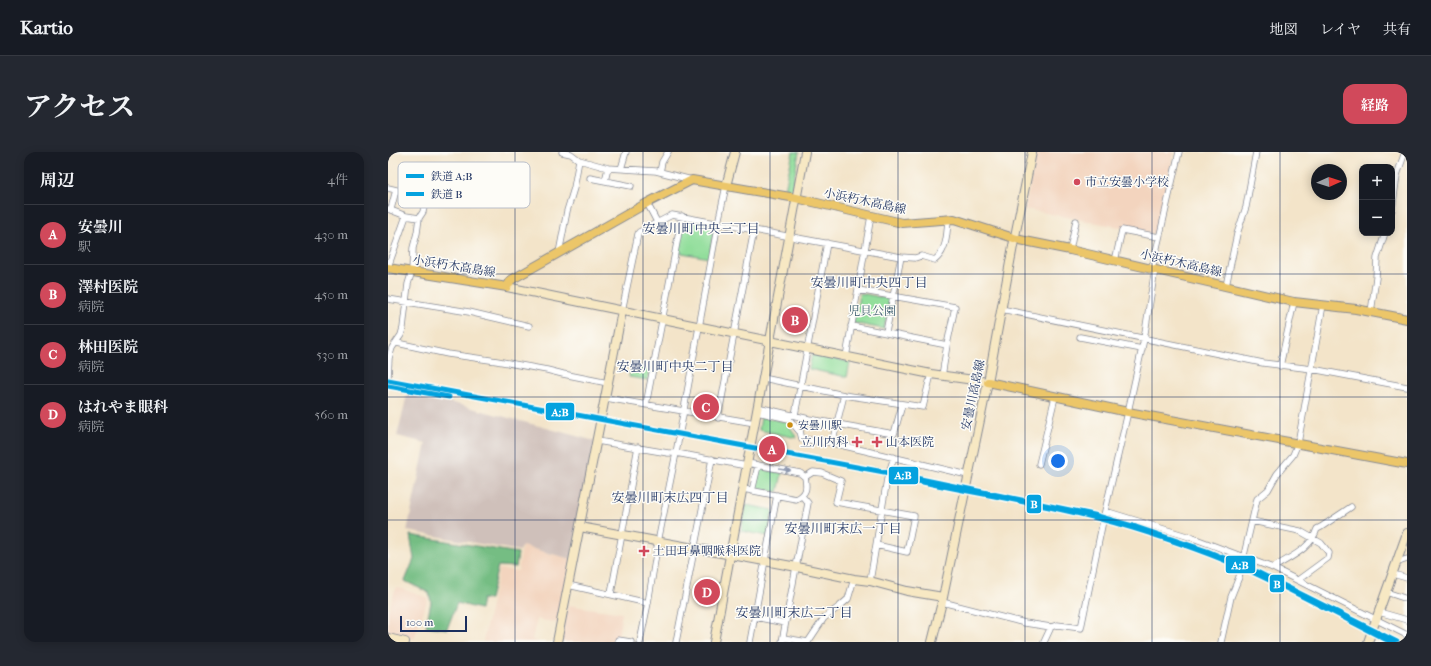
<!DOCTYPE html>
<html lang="ja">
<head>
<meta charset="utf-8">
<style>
  body { margin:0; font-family:"IM FELL French Canon","Noto Serif JP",serif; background:#242831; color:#f1f3f6 }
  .controls { position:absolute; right:12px; top:12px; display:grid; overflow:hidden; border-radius:8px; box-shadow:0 2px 10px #0003 }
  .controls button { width:36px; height:36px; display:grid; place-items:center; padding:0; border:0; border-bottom:1px solid #363941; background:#171b24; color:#f1f3f6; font:20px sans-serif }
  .compass { position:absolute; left:923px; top:12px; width:36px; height:36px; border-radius:50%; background:#171b24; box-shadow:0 2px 10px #0003; rotate:87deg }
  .scale { position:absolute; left:12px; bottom:10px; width:67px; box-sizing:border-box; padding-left:4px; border:2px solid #1b2f5e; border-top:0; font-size:11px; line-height:14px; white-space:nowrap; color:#1b2f5e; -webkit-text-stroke:3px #fdfcf7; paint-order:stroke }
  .you { position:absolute; left:670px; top:309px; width:14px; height:14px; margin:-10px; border:3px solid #fff; border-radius:50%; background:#1a73e8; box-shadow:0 0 0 6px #1a73e833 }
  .badge { display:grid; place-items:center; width:26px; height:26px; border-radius:50%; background:#d1495b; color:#fff; font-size:13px; font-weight:700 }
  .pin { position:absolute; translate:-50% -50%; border:2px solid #fff; box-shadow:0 1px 4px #0006 }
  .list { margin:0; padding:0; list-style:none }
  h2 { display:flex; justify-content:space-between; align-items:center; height:52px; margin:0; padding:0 16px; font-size:17px }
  h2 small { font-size:13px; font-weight:400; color:#9ea1a6 }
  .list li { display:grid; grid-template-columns:26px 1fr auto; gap:12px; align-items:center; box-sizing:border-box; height:60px; padding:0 16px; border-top:1px solid #363941 }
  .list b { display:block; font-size:15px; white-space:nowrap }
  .list p { margin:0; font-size:13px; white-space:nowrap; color:#9ea1a6 }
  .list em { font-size:13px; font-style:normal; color:#9ea1a6 }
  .map { position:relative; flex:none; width:1019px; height:490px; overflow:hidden; border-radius:12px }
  header { display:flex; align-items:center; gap:24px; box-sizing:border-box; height:56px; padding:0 20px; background:#171b24; border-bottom:1px solid #363941 }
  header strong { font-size:19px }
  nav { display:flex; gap:22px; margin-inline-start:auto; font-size:14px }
  .intro { display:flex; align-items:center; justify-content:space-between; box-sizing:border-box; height:96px; padding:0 24px }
  h1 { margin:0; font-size:28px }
  .button { padding:10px 18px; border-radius:12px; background:#d1495b; color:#fff; font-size:14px; font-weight:700 }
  main { display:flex; gap:24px; padding:0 24px }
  aside { flex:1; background:#171b24; border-radius:12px; box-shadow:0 2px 10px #0003 }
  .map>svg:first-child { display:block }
</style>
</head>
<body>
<header>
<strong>Kartio</strong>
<nav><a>地図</a><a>レイヤ</a><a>共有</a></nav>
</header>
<div class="intro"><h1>アクセス</h1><a class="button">経路</a></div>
<main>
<aside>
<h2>周辺<small>4件</small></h2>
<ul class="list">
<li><span class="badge">A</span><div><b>安曇川</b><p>駅</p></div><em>430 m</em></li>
<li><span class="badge">B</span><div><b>澤村医院</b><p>病院</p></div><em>450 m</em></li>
<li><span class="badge">C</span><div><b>林田医院</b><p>病院</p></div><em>530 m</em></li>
<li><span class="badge">D</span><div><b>はれやま眼科</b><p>病院</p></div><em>560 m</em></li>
</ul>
</aside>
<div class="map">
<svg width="1019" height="490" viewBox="0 0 1019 490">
  <rect width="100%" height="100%" fill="#fdfcf7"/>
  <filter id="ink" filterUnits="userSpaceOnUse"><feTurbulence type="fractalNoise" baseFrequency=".025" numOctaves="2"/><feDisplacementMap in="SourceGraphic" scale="8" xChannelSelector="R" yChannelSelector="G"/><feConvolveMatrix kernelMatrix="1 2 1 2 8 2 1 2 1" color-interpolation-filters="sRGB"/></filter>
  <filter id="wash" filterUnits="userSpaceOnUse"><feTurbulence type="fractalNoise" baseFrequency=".012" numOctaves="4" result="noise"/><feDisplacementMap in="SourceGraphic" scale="16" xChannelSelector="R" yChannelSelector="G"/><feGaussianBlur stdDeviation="0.9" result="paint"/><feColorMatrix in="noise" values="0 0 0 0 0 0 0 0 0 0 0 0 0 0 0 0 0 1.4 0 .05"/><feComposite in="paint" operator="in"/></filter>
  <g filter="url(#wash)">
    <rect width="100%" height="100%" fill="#f3e4c9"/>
    <path fill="#f3d4be" d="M648 0H786L767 82 637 57Z
      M134 394 183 407 170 471 149 467 144 488 152 490H95L111 417 130 419Z
      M8 435 40 446 26 487 0 479V459Z
      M180 453 234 461 229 490H173Z"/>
    <path fill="#cfc0ba" d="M20 239 207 289 183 407 134 394 132 399 19 379 38 291 9 284Z"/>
    <path fill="#92de9b" stroke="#56867c" d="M405 0H411L404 38 397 37Z
      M295 66 327 72 321 106 289 100Z
      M472 141 502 147 496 177 465 171Z
      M424 202 462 210 459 225 421 217Z
      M243 213 262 217 260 228 241 225Z
      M373 265 399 270 409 286 371 278Z
      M371 317 394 321 390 340 368 336Z
      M358 353 385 358 380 384 353 379Z"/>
    <path fill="#75bd83" stroke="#487670" d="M22 383 130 401 128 415 110 414 102 447H94L92 457 69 451 59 477 38 474 43 450 41 441 17 429 26 407Z"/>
  </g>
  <g filter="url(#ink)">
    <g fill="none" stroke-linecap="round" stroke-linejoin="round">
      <g stroke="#878a94" stroke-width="7">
        <path id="street" d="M174 0 183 2 191 8 220 16 268 19 304 28
          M233 17 238 0
          M272 20 274 10 280 0
          M202 26 243 34
          M217 29 220 16
          M0 36 38 45
          M259 51 269 70
          M0 57 18 64 31 66
          M3 57 8 38
          M1004 58 1009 23 1017 0
          M682 98 688 69
          M171 101 179 59 186 36 191 8
          M513 105 527 106 533 104 547 108C559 98 559 82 560 67
          M727 109 734 78 771 85
          M0 115 18 64
          M764 117 791 0
          M838 134 849 82 858 55 868 0
          M470 138 567 155 559 193 554 224
          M0 147 81 160 141 174
          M613 157 875 211 924 217 1019 235
          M234 159 250 82 251 80 284 63 513 105 498 180
          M983 160 988 126 989 106 997 81
          M463 174 559 193
          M692 185 754 197
          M9 191 60 202 109 209 159 218 175 222 220 231
          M458 205 483 64
          M892 214 906 150
          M0 225 1 206 4 196 13 183 15 176 20 132 24 119 25 96 29 81 31 66 35 60 38 45 42 44 69 47 72 46 75 48
          M375 226 456 243 535 255 543 222
          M218 246 367 271
          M258 253 294 64
          M369 255 421 267 506 282 514 253
          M369 260 401 267 411 279
          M407 263 439 91
          M330 266 366 78
          M421 267C410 271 411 278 414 287L444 291 580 323
          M209 289 280 301H288L359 314
          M444 291 456 243
          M651 312 667 245
          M417 325 425 320 434 321 453 329 448 350 526 364 519 400 488 393
          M355 337 408 347C419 342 419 336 417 325L412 321 359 311
          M364 339 370 314
          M717 359 805 386 885 416 1019 483
          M864 369 912 379 933 391 941 401 940 406 910 428
          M1008 411 1019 407
          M885 416C903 404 922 398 929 377L933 375 963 355
          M1005 422 1019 426
          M482 429 499 327 506 305
          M180 433 260 451
          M998 440 1019 447
          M223 442 250 295
          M554 450 637 471 663 475 669 473 693 476 717 359 740 260 756 187 767 117
          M991 460 1019 468
          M367 465 397 471
          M395 486 420 490 436 466 452 454 460 447 466 427
          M230 488 243 490
          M252 490 260 451 270 390 288 301 330 71 338 34
          M288 490 324 307
          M362 490 389 343
          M394 490 420 351 414 344
          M656 490 663 475
          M833 490 843 445 851 425 869 347 880 338 889 322 905 303 910 291 935 153"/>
      </g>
      <g stroke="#878a94" stroke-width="10">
        <path id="secondary" d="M338 34 347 0
          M119 135 543 222 600 230
          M192 375 409 415 466 427 482 429 519 439 555 445
          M0 486 17 490
          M169 490 234 159
          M326 490 417 0
          M544 490 554 450 600 230 625 94 644 0
          M980 490 1019 381"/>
      </g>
      <g stroke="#878a94" stroke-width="10">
        <path id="primary" d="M0 116 119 135 123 128 259 51 304 28 408 46 514 71 566 67 632 88 682 98 906 150 968 157 1019 167
          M600 230 740 260 1019 312"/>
      </g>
      <use href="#street" stroke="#fff" stroke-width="5.5"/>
      <use href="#secondary" stroke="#f7e8c3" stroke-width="8"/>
      <use href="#primary" stroke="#ecc669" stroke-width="8"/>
      <g stroke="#fdfcf7" stroke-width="8">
        <path id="rail-1" d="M0 228 523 325 706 363 748 375 819 399 863 417 1009 490"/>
      </g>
      <g stroke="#fdfcf7" stroke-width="8">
        <path id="rail-2" d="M0 234 61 245
          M520 327C595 343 671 354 745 376 784 388 824 402 862 419 910 441 956 466 1003 490"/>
      </g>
      <use href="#rail-1" stroke="#05a2df" stroke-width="5"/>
      <use href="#rail-2" stroke="#05a2df" stroke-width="5"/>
    </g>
    <defs><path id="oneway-solid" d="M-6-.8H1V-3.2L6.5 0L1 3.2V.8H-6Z"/></defs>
    <use fill="#8d97ae" href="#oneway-solid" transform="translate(397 318) rotate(9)"/>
  </g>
  <path fill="none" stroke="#1b2f5e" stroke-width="1" stroke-opacity="0.55" d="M127 0V490M255 0V490M382 0V490M510 0V490M637 0V490M764 0V490M892 0V490M0 122H1019M0 245H1019M0 368H1019"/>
  <g fill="#d1495b" stroke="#fdfcf7" stroke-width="1.5">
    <circle cx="689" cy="30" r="4"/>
    <path d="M467 284h4v4h4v4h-4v4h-4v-4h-4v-4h4z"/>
    <path d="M487 284h4v4h4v4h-4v4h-4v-4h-4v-4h4z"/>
    <path d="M254 393h4v4h4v4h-4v4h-4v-4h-4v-4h4z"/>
  </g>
  <circle fill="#cb8e13" stroke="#fdfcf7" stroke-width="1.5" cx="402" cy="273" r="3.5"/>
  <g text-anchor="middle" stroke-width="3" stroke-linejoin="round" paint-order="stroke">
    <g font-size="11" fill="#1b2f5e" stroke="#fdfcf7" text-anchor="start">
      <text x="410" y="277">安曇川駅</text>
    </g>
    <g font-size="12" fill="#1b2f5e" stroke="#fdfcf7" text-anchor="start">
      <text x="697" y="34">市立安曇小学校</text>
      <text x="460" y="294" text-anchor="end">立川内科</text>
      <text x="498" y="294">山本医院</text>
      <text x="265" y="403">土田耳鼻咽喉科医院</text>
    </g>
    <g font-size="12" fill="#1b2f5e" stroke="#fdfcf7">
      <text transform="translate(477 49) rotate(12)" y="4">小浜朽木高島線</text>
      <text transform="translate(793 111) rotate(13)" y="4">小浜朽木高島線</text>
      <text transform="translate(66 114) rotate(9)" y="4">小浜朽木高島線</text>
      <text transform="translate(585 243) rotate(-78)" y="4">安曇川高島線</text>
    </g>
    <g font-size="12" fill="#395b6d" stroke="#fdfcf7">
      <text x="484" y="163">児貝公園</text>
    </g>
    <g font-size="13" fill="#1b2f5e" stroke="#fdfcf7">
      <text x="313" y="81">安曇川町中央三丁目</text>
      <text x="481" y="135">安曇川町中央四丁目</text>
      <text x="287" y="219">安曇川町中央二丁目</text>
      <text x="282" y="350">安曇川町末広四丁目</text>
      <text x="455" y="381">安曇川町末広一丁目</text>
      <text x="406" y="465">安曇川町末広二丁目</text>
    </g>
  </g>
  <rect x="10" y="10" width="132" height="46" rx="6" fill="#fdfcf7" stroke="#b9bec9" stroke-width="1"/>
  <rect x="18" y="22" width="18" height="4" fill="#05a2df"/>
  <rect x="18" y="40" width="18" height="4" fill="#05a2df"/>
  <g font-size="11" fill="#1b2f5e">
    <text x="43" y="28">鉄道 A;B</text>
    <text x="43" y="46">鉄道 B</text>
  </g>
  <g stroke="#fdfcf7" stroke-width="1.5">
    <rect x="157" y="250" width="30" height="19" rx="4" fill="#05a2df"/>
    <rect x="500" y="314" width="31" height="19" rx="4" fill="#05a2df"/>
    <rect x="638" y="342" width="16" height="20" rx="4" fill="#05a2df"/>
    <rect x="837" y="403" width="31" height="19" rx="4" fill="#05a2df"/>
    <rect x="881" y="422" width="16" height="19" rx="4" fill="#05a2df"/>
  </g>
  <g font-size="11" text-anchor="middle" font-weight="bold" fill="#fff">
    <text x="172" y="264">A;B</text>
    <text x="515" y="327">A;B</text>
    <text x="646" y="356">B</text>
    <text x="852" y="417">A;B</text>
    <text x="889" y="436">B</text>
  </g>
</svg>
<div class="controls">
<button>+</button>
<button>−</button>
</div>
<svg class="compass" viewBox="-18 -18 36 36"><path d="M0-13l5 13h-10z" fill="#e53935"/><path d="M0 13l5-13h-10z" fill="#9ea1a6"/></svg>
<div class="scale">100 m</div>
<div class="you"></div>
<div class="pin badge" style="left:384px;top:297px">A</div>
<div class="pin badge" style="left:407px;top:168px">B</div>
<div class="pin badge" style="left:318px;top:255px">C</div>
<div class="pin badge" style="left:319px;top:440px">D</div>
</div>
</main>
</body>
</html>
